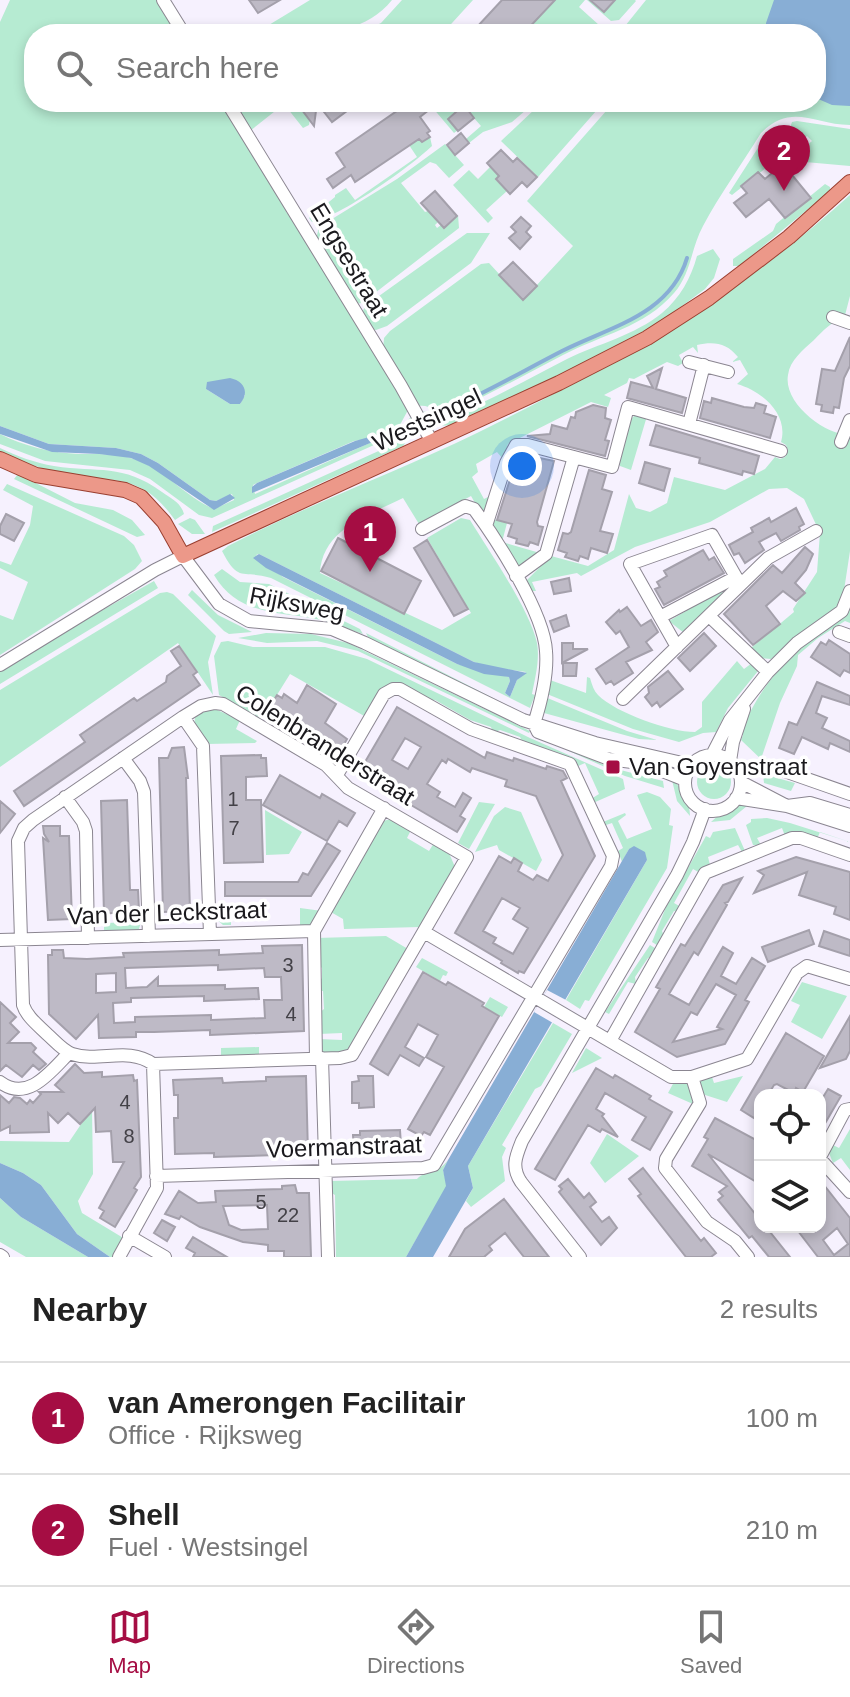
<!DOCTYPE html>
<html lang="en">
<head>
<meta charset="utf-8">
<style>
  body { margin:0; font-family:Arial,sans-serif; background:#f6f6f6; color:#222 }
  .controls { position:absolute; right:24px; bottom:24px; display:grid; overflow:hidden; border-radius:16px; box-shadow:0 4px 12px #0003 }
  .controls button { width:72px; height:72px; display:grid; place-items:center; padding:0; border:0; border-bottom:2px solid #e0e0e0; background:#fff; color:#222; font:40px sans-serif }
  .you { position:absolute; left:522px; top:466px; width:28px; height:28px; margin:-20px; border:6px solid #fff; border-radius:50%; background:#1a73e8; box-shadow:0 0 0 12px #1a73e833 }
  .badge { display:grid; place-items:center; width:52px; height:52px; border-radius:50%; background:#a50d43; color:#fff; font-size:26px; font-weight:700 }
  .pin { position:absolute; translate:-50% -66px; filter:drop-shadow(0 2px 4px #0008) }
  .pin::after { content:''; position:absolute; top:42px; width:28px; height:24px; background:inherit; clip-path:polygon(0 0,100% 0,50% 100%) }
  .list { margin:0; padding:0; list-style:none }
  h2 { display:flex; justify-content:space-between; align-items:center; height:104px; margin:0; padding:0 32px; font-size:34px }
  h2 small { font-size:26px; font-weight:400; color:#767676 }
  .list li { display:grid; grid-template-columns:52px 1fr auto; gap:24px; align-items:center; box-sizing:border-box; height:112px; padding:0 32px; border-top:2px solid #e0e0e0 }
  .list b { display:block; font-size:30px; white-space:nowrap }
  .list p { margin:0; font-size:26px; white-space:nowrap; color:#767676 }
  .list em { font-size:26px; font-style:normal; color:#767676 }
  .icon { flex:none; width:44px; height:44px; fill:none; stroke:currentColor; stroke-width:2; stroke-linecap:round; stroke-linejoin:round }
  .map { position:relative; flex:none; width:850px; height:1257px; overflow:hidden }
  .search { position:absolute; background:#fff; box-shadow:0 4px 12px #0003; left:24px; right:24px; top:24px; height:88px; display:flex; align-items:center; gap:20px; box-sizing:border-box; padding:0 28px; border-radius:32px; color:#767676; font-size:30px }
  .sheet { height:328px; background:#fff }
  nav { display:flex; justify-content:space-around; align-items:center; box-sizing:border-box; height:112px; border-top:2px solid #e0e0e0; background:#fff; font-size:22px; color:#767676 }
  nav a { display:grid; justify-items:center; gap:4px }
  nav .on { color:#a50d43 }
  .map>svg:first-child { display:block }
</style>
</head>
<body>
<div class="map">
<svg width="850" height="1257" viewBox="0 0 850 1257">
  <rect width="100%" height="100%" fill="#f6f1fe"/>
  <path fill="#b6ebd2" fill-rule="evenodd" d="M10 0H158L180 34H34V102H222L263 167 287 213 301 230 366 335 408 410 394 436 212 518 199 515 150 479 130 470 45 461 0 444V434C23 446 53 453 79 454 97 454 116 453 134 459 165 469 185 497 214 509L234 500 232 494 216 501 210 500 158 463 141 454 116 448 49 444 0 426V22ZM206 389 245 395 240 404H230ZM382 437 381 438 255 494 253 485 257 483 354 441Z
    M310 0H392C359 41 302 34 254 34Z
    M402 0H473L442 34H421L412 25 404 34H358L381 23Z
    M555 0H585L579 7 609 34H523Z
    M587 0H635L636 1 619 20 611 21Z
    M646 0H850V125C814 125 792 102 761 133 742 164 720 194 703 226 691 248 691 274 674 293 645 327 601 335 563 355 525 375 488 395 449 413 438 414 430 404 419 406L383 350 384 338 390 331 481 264 489 263 523 300 573 246 527 201 614 102H816V34H622L621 31Z
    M231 102H296L310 119 309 125 303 128 284 104 250 131Z
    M438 102H604L538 177 501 141 536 108 533 104 512 122 483 132 469 143 466 139 481 126 474 118 454 133 432 107Z
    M797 121 850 129V166L805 162 798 153 812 141 807 136 799 142 789 131 792 122Z
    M772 130V141L763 149 772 163 732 195 729 193 765 137Z
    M430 137 432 146C410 167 340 217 312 222L309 218 335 197V195L346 188 355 200 417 157 409 145 419 139 422 142Z
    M445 144 464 165 449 178 436 164 430 162 401 183 425 212 428 211 438 222 435 225 437 228 441 225 444 228 458 215 459 228 362 303 355 304 316 239 319 227 397 179Z
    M490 167 499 176 496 180 507 191 486 210 493 218 488 223 453 185 469 170 478 179Z
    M825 184 830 187V191L739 266H733V259L773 231 776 224Z
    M850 195V296L844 319C830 322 824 330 814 340 803 350 790 360 788 375 783 403 825 435 850 435V551L843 597 838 607 771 659 760 658 751 648 794 612 793 609 817 572 820 533 804 499 787 488 769 489 710 522 635 547 581 576 577 573 532 582 536 591H528L526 581 551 556 588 566 614 550 629 494 636 508 650 512 667 503 674 477 725 490 765 469 775 457 780 459 785 457 788 450 786 445 781 442C789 414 762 391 737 384L748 374 740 360 732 362 738 357C727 343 714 341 697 345L698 353 693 347 679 355 683 363 678 366 667 362 634 379 629 378 627 383 604 395 611 398 608 407 591 402 508 444 503 459 497 452 476 464 478 472 472 477 484 499 492 495 485 520 471 496 419 524 403 498C369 515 322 529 320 573L442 630 471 613 427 538 461 518 470 520C489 551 530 610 537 643 540 660 535 678 532 694L535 695 530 708 271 578C242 569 239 584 222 551L228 546C309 504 395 473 477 433 614 365 736 299 850 195ZM259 554 474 662 489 667 526 672 517 680 510 697 505 693 510 681 509 677 457 664 283 577 256 555Z
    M467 233H490L471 263 387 326 376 330 369 329 361 316 365 306Z
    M713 249 720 259 714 278 705 289 655 326 536 388 451 425C438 427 427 423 421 412 432 409 439 419 451 417 491 400 528 379 567 359 598 344 635 335 662 313 680 298 691 278 697 256Z
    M635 415 647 416 631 470 620 466 618 462 630 420Z
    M411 417 415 420 414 431 403 446 212 532 213 526 394 444C403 436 402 424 411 417Z
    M0 448C17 456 35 463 54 466 99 473 122 463 162 492 172 499 181 503 184 514L175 520C141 472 114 483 65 474 42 469 22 462 0 453Z
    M18 474 75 503 113 510 132 520 145 535 137 537 14 479Z
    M7 484 124 536 134 545 142 561 135 569 0 655V615L13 620 28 582 0 568V561L11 565 30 525 33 506 3 490Z
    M190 518 195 520 205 534H192L178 524Z
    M493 519 507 523 502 542 540 553 521 566H515L492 530Z
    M222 569 240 582 269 584 360 629 363 634C349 630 335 623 321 620 280 611 239 617 214 575Z
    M154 581 158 588 0 684V671L69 629Z
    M726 587 728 591 684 633 669 621Z
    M192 590 218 615 252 632 229 634 224 631 188 595Z
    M167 592 173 594 216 636 208 662 213 695 178 643 0 767V690L160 593Z
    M850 608V623L845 621 818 638 798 655 797 666 780 703 762 756 768 759 766 764 741 740 743 735 740 734C756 695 778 665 811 639 825 628 840 622 850 608Z
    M266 633 311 634 348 643 530 731 529 733 358 651 317 641 267 643 238 638Z
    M366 633 522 713 369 639Z
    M228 641 253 647H325L367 659 530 738 623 779 625 789 593 803 591 799 599 794 585 763 576 767 523 743 520 737 500 730 493 733 491 727 470 720 435 700 429 701 399 685 366 717 290 674 262 719 219 695 214 656 221 642Z
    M737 661 744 669 752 663 758 671 728 708 716 732 703 733 679 742 633 729 547 694 550 680 586 693 587 677 590 678C592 685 594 691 598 695 616 713 670 732 695 732L702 727V702Z
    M545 697 627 731 657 740 639 739 544 713Z
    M215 709 240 720 236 729 257 741 255 743 207 744C201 734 190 724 197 713Z
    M533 733 609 767 663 781 664 788 625 776 533 735Z
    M697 782a17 17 0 1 1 34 0a17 17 0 1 1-34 0Z
    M763 774 795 783 791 791 764 783Z
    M672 780C683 788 690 803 690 816L677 801Z
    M647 792 660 797 671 809 669 825 673 826 667 868 589 1001 585 1000 580 1009 566 1000 647 860 629 849 622 862 618 851 623 848 612 823 603 826V822L625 813 626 815 618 821 627 839 652 829 637 795Z
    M479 802 495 804 469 849 458 843Z
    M739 806H747L730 820 711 822 720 814Z
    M505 807 521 812 542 860 536 871 499 850 497 845 475 852 494 816Z
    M265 810 302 832 289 854 266 855Z
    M767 818 790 823 850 842 820 832 817 839 785 836 782 828 757 838 761 845H753L746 825 751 822V819Z
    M391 819 411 830 407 838 429 851 434 843 449 853 455 867 420 927 344 929 343 919 329 911 383 821Z
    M735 828 745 851 742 852 738 845 708 857 710 865 700 873 693 869 674 903 681 907 677 912 674 911 662 931 665 939 660 947 652 942 666 907 706 836 710 838 713 832Z
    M300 908 322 911 313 925 300 929Z
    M260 909 261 917 231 918V925H223L215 918V910Z
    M141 922 138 932 104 934V923Z
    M386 936 408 949 352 1046 343 1052 320 1054 319 1039 342 1040V1033L319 1034V1013L324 1009 323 991H317V984L322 978V968L317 963 316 938Z
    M650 945 658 950 654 956 648 958 635 977 636 984 628 982 609 1014 605 1012Z
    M422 958 448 972 446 976 443 975 440 981 416 967Z
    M802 982 847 996 822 1039 791 1022 800 1005 791 1001Z
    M490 997 508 1007 502 1017 484 1007Z
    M553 1023 572 1034 541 1086 535 1089 502 1145 506 1148 502 1157 505 1181 471 1207 466 1201 473 1188 468 1166Z
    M259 1047V1056L221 1057V1048Z
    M586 1048 602 1058 572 1073Z
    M711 1074 714 1083 743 1076 727 1102 702 1094 699 1083 702 1077Z
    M674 1082H685L691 1089 693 1104 668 1093Z
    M92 1108 93 1174 78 1201 82 1213 125 1239 116 1257H110L77 1234 41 1185 23 1173 0 1163V1141L69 1142Z
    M850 1129V1170L841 1158 833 1163 829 1153 831 1144 839 1148Z
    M607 1134 639 1156 605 1183 590 1163Z
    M448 1160 443 1170 447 1186 406 1257H336L335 1195 330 1192V1181L417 1179C425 1170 437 1175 448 1160Z
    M0 1198 21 1217 88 1257H26L0 1242Z"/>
  <path fill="#88aed5" d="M774 0H850V106L832 105 816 98V34H766V23Z
    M230 378C244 381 250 392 240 404H230L206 389 207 382Z
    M0 426 49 444 116 448 141 454 158 463 210 500 216 501 230 494 235 498 214 510 149 466 131 458 99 454 52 452 0 434Z
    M376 435 382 438 252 493V487L257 483 355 441Z
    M259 554 474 662 527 673 517 680 510 697 505 693 510 681 509 677 484 674 457 664 266 568 253 558Z
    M634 846 645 852 647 860 468 1166 473 1188 433 1257H406L446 1186 443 1170 448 1160 629 849Z
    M0 1163 23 1173 41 1185 77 1234 110 1257H88L21 1217 0 1198Z"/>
  <path fill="#f6f1fe" d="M547 990 566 1000 553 1023 534 1012Z"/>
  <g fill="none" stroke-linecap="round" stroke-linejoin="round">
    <path stroke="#88aed5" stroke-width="4" d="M451 408C489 391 525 370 562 351 609 327 670 315 687 258"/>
  </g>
  <path fill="#bebac6" stroke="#a4a0ab" stroke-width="2" fill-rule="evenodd" d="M249 0H280L258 13Z
    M502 0H555L523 34H485L477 27Z
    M590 0H615L604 12Z
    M296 102H359L332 122 317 103 314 126Z
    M410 102 415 109 423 102H439L420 117 430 131 427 133 430 137 422 142 419 139 355 182 351 175 333 188 327 179 345 167 336 153Z
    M464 105 474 118 458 131 448 119Z
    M461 133 469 143 455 155 447 145Z
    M501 150 513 162 517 158 537 177 527 187 522 182 510 194 496 179 499 176 487 163Z
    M783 164 811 198 785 218 769 199 746 217 734 203 747 193 741 186 758 172 765 179Z
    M435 191 457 216 444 228 421 203Z
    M521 217 531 226 526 232 531 237 520 249 509 238 516 232 511 227Z
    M513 262 537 286 523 300 499 275Z
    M850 337V366L844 378 839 408 834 407 833 413 821 411 822 405 816 404 822 369 835 371Z
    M662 368 656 389 686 398 682 413 627 398 631 382 653 388 647 376Z
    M712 398 744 407 754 408 756 403 766 406 764 413 776 417 770 438 700 418 704 401 711 403Z
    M593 405 606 408 605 418 611 420 605 440 609 441 605 456 527 436 550 434 552 425 567 429 571 417 575 418 576 412Z
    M656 425 759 456 754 474 743 471 742 475 699 463 700 458 650 445Z
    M521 454 554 461 537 522 538 526 543 527 538 545 530 542 528 546 516 543 517 539 508 536 512 524 497 520 514 467Z
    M645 462 670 469 664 491 639 483Z
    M589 470 606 475 602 489 612 492 600 531 613 534 607 553 591 548 588 559 580 556 578 561 565 557 567 553 558 550 563 533 568 534 571 532Z
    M796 508 804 524 799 527 800 530 781 541 776 533 759 542 764 550 745 563 739 553 734 555 729 545 753 532 751 528 769 518 771 522Z
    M6 514 24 523 14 541 0 534V526Z
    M338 538 421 581 404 614 321 571Z
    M427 540 468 609 454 616 414 548Z
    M805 547 813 554 806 570 795 583 805 593 796 601 783 591 766 606 780 624 753 645 724 614 773 565 782 573Z
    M703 550 709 560 714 557 724 573 664 605 655 589 660 587 657 582 667 576 664 571Z
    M569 578 571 591 554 594 551 582Z
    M627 607 641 626 651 620 658 632 646 642 652 650 626 662 633 673 614 685 611 681 606 684 596 669 629 647 620 631 616 634 606 622 619 610 620 612Z
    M566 615 569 626 554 632 550 621Z
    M704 633 716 646 690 671 678 658Z
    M829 640 850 654V673L844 670 840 676 811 657 821 642 826 645Z
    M562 643H573V649H588L562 663Z
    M179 646 197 672 193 675 200 685 24 806 14 791 85 742 80 735 134 698 137 701 166 682 167 676 181 666 171 651Z
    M563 663H577L576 676H563Z
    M668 671 683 689 660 707 657 702 652 706 645 697 649 693 648 687Z
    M817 682 850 696V705L822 696 816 713 827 718 822 728 850 741V752L830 743 828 749 802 737 794 754 779 748 789 722 797 725Z
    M307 685 336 704 325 723 347 739 339 753 272 714 274 711 269 708 277 695 282 698 284 694 297 703Z
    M397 707 485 758 487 752 513 761 514 758 546 769 547 766 563 771 567 778 561 781 595 856 524 973 519 971 518 973 501 963 502 961 455 933 499 856 511 863 514 858 522 863 518 871 533 880 537 875 548 881 563 855 536 796 505 786 507 780 472 768 470 772 448 759 446 763 442 760 427 784 440 792 437 797 455 807 463 793 471 798 460 816 465 819 457 832 358 774ZM405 738 421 747 408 769 392 760ZM502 898 520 908 513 919 528 928 513 954 493 943 496 938 483 931Z
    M184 747 188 778H186L190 911 163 912 159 758H168L172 748Z
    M261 755V758H266L267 776 246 777V800H261L263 862 224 863 221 756Z
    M280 775 320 798 322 794 355 813 347 826 339 821 327 841 263 805Z
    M127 800 130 890H138L139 910 104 914 101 801Z
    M0 801 15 814 0 833Z
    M43 826H60V836H69L72 919 48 920 43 838 49 842 44 834Z
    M327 843 340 851 311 896H225V882H298L303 873 308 875Z
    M796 857 850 872V920L834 914 836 907 799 895 807 872 754 893 764 875 758 871Z
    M742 878 728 902 725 903 727 905 698 955 694 952 669 994 689 1005 723 947 733 953 721 976 736 984 752 958 765 966 745 1000 749 1002 725 1044 677 1057 635 1032 660 989 656 987 681 944 685 946 723 885ZM716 984 736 995 717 1027 722 1029 673 1042 691 1012 697 1015Z
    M809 930 814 944 768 962 762 947Z
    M824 931 850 940V956L819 946Z
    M302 945 304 1031 210 1035V1030L154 1032H136V1037L99 1038 98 1015 76 1039 49 1014 48 955H52V950H63L64 958 87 959 124 957 123 953 219 950V955L263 953 262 946ZM218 965V970L264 968 265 977H281L282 1000H264L265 1018 211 1020V1015L135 1017V1022L114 1023 113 1003 131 1002V998L204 996V1001L259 999 258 988 225 989V985L158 986V977L147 987 126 988 125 968ZM116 973V992L96 993V974Z
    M423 972 446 985 448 982 484 1003 482 1006 499 1016 430 1135 424 1132 421 1136 408 1129 444 1067 426 1057 438 1035 418 1024 405 1047 424 1058 419 1066 400 1055 388 1075 370 1064Z
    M0 1002 16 1017 10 1023 19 1032 8 1043H31L36 1048 33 1052 46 1064 39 1070 33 1065 22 1077 6 1065 0 1071Z
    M850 1016V1051L846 1059 820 1068Z
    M786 1033 824 1056 803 1092 796 1088 794 1093 777 1084 774 1085 768 1095H760V1108L754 1118 741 1110Z
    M75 1064 84 1073 102 1072V1077L133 1075 134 1081 137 1080 141 1177 134 1188 137 1190 115 1227 100 1218 104 1211 99 1208 124 1162H113L111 1131 96 1132 95 1108 80 1124 68 1113 58 1123 48 1113 49 1132 10 1133V1126L0 1131V1095L9 1103 14 1097 20 1098 27 1104 30 1100 33 1103 41 1094 39 1092H63L55 1085Z
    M596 1068 613 1078 615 1075 651 1096 649 1099 672 1112 650 1150 632 1140 646 1117 605 1093 596 1109 604 1114 602 1116 618 1137 602 1129 600 1132 588 1125 555 1180 535 1169Z
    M306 1076 308 1154 214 1157V1153L175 1154 174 1118H178V1095H174L173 1080 222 1078 223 1083 241 1082 266 1081V1077Z
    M358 1076H373L374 1107 359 1108V1103H352V1082L359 1081Z
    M828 1089 841 1096 820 1132V1102Z
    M715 1118 760 1142V1184L708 1154 760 1220V1227H766L790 1257H769L752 1236 749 1238 718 1200 723 1196 719 1192 727 1186 692 1166 708 1139 704 1137Z
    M400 1130 401 1145H396V1152L354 1153 353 1135H360V1131Z
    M643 1168 701 1241 704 1238 716 1253 711 1257H686L638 1196 641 1194 629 1179Z
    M568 1179 584 1198 589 1193 596 1202 590 1207 602 1222 609 1217 617 1228 601 1245 559 1192 562 1189 559 1186Z
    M820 1180 850 1218V1257H818L798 1231 803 1227H820ZM837 1228 848 1244 834 1255 823 1240Z
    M295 1185 297 1193H309L311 1257H284V1251H268V1245L243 1242 200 1227 181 1216 179 1219 165 1214 179 1191 198 1203 216 1202 215 1191 282 1189V1186ZM267 1205 268 1229 241 1230 229 1225 223 1206Z
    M504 1199 549 1257H524L505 1233 489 1246 492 1250 484 1257H449L465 1229Z
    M162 1220 175 1227 167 1241 154 1233Z
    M193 1237 227 1257H193L195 1253 186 1248Z"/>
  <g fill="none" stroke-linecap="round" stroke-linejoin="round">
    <g stroke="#8b8691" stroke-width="14">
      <path id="minor" d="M163 0 184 34
        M227 102 401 386 432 442
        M833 317 850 323
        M689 362 728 372
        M689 424 704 365
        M841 442 850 420
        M486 526 506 463 516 445H528L612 467 628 407 781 451
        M422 529 465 506 474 509C497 540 544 613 546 651 548 674 541 702 534 724L538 732 609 759 647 764
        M516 576 546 554 574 457
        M709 616 768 672
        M660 617 736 577 740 582
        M839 632 850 636
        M677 647 630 564 712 535 736 577
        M0 665 155 570 183 556 219 604 249 621 332 629 365 643 523 720 595 743 691 765
        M623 699 768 558 816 531
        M215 703 223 704 326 765 348 788 467 857 352 1055 340 1058 153 1064C128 1046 99 1063 72 1054 62 1050 55 1041 47 1034 38 1025 27 1017 23 1005L18 841 24 828 33 820 183 717 201 706Z
        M183 717 203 746 210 934
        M712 755 730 720 768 672 797 643 842 611 850 591
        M685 783a28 28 0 1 1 56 0a28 28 0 1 1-56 0Z
        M123 758 140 781 144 792 149 936
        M730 761 733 742 744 709
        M640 762 685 780
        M770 766 850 794
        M741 782 787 806 850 826
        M65 797 83 822 86 831 88 938
        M736 798 787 806 810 803 850 815
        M314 931 384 808
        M424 932 671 1077H692L747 1059 797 973 807 966 850 979
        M0 940 314 931 316 1059
        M610 1041 705 873 792 838H801L850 855
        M322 1058 328 1257
        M692 1077 700 1103 666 1159 665 1168 707 1222 735 1241 748 1257
        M0 1082C28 1103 51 1071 69 1053
        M820 1157 845 1110 850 1109
        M820 1159 850 1192
        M156 1176 423 1168 434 1165 611 866 613 856 570 764 471 729 400 689H393L384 694 337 775
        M129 1236 165 1257
        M0 1255 3 1257
        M119 1257 157 1188 153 1064
        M580 1257 521 1182C511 1167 516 1156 522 1141L677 875 693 842 705 809"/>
    </g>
    <g stroke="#9a3f30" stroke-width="16">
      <path id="major" d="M0 459 36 475 125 490 141 497 164 522 183 556 559 383 647 338 709 298 789 237 850 182"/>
    </g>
    <use href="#minor" stroke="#fff" stroke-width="12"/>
    <use href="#major" stroke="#ec9889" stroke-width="14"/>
  </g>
  <rect fill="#a50d43" stroke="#fff" stroke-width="3" x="605" y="759" width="16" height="16" rx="4"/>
  <g text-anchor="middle" stroke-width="7" stroke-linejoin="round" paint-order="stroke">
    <g font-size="20" fill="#434147">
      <text x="233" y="806">1</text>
      <text x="234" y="835">7</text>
      <text x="288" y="972">3</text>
      <text x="291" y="1021">4</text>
      <text x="125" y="1109">4</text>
      <text x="129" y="1143">8</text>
      <text x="261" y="1209">5</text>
      <text x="288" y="1222">22</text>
    </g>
    <g font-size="24" fill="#1a191d" stroke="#fff">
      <text transform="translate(349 260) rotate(59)" y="8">Engsestraat</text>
      <text transform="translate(427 420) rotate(-25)" y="8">Westsingel</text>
      <text transform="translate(297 604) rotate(11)" y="8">Rijksweg</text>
      <text transform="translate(325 745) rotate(32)" y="8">Colenbranderstraat</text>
      <text transform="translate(167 913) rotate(-2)" y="8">Van der Leckstraat</text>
      <text transform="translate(344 1147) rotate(-2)" y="8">Voermanstraat</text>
    </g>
    <g font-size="24" fill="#1a191d" stroke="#fff" text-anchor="start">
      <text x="629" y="775">Van Goyenstraat</text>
    </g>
  </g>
</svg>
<div class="controls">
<button><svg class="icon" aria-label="locate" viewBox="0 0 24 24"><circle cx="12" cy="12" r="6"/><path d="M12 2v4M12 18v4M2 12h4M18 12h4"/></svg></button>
<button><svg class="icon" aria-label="layers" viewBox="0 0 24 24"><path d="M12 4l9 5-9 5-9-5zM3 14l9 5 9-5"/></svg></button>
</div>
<div class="you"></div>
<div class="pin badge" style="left:370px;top:572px">1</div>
<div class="pin badge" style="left:784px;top:191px">2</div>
<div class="search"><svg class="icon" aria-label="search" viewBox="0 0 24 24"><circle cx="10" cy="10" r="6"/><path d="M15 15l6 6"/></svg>Search here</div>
</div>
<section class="sheet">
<h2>Nearby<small>2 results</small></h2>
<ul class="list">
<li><span class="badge">1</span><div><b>van Amerongen Facilitair</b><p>Office · Rijksweg</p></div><em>100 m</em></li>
<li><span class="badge">2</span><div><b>Shell</b><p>Fuel · Westsingel</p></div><em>210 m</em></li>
</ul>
</section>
<nav>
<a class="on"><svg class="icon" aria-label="map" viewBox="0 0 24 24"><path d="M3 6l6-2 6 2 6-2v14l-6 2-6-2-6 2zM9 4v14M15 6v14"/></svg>Map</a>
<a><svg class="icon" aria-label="directions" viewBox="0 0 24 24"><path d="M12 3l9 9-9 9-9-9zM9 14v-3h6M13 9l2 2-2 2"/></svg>Directions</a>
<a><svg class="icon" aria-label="saved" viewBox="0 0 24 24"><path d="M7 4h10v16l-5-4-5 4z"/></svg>Saved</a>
</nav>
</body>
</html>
